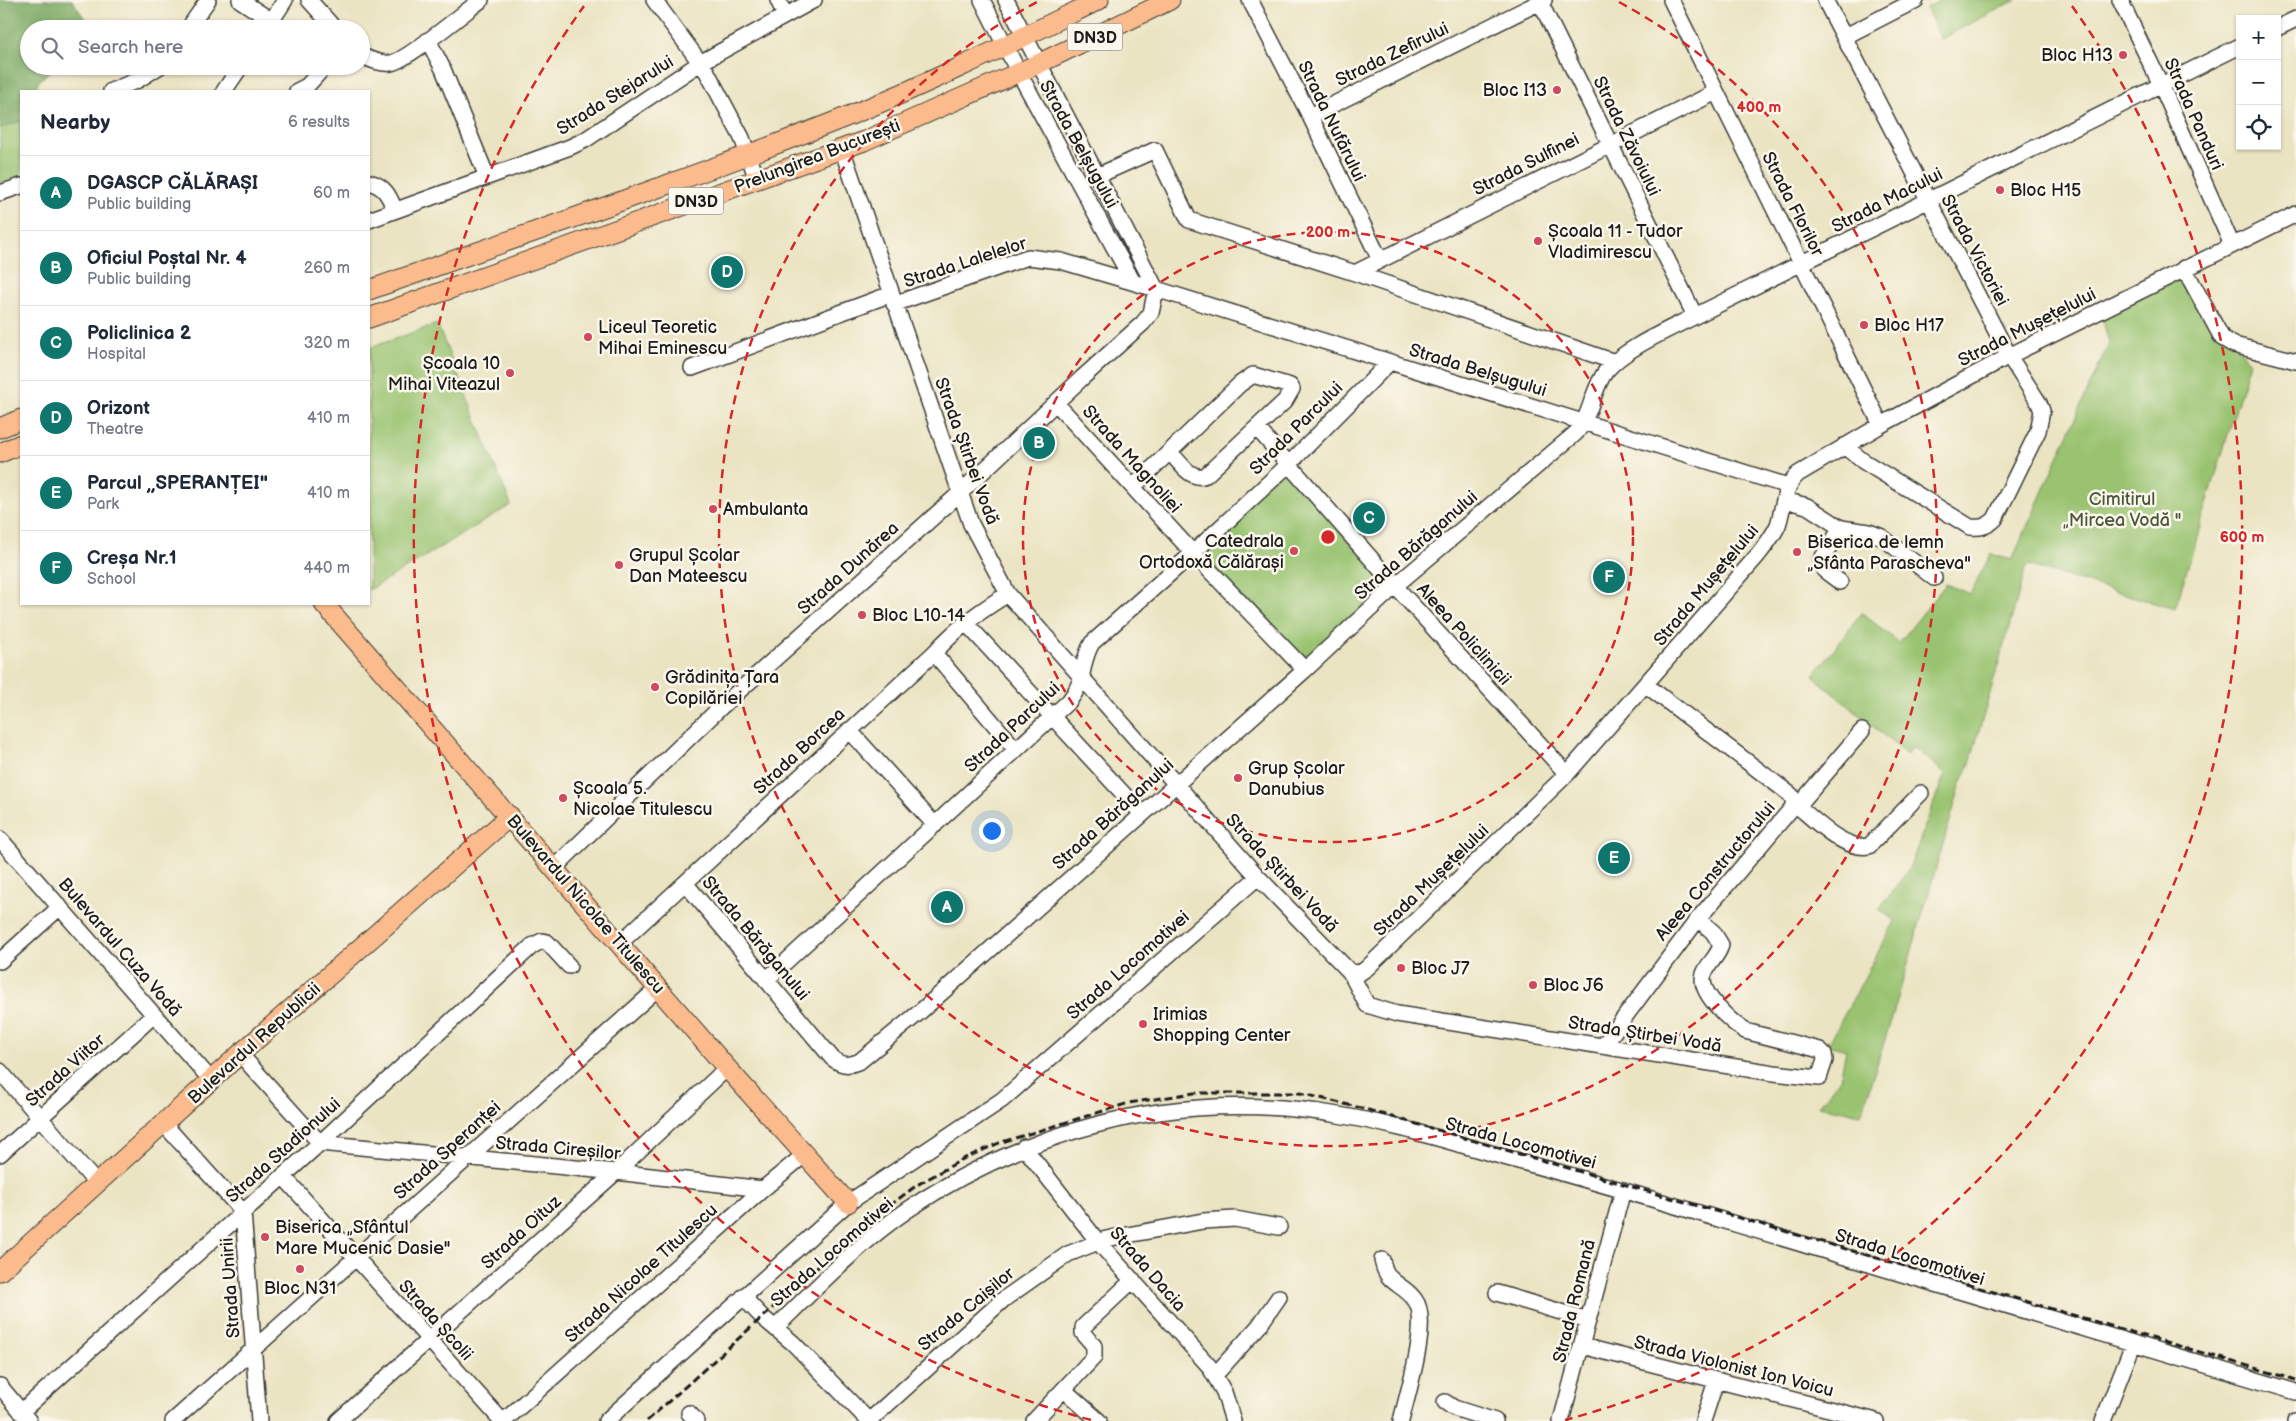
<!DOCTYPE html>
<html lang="en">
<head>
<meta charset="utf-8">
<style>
  body { margin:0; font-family:"Balsamiq Sans",sans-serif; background:#f2f2f3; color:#1f2937 }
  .controls { position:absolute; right:15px; top:15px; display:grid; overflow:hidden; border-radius:0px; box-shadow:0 1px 4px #0004 }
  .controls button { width:45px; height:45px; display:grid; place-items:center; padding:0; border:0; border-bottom:1px solid #e0e1e3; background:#fff; color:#1f2937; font:25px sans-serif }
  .you { position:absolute; left:991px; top:830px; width:18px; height:18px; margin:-12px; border:4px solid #fff; border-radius:50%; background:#1a73e8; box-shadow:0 0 0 8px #1a73e833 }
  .badge { display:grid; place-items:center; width:32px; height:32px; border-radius:50%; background:#0f766e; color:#fff; font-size:16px; font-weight:700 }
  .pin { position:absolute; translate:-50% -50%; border:2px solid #fff; box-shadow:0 1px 5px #0006 }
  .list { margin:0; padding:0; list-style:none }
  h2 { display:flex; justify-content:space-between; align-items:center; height:65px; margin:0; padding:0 20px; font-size:21px }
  h2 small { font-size:16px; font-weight:400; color:#747a83 }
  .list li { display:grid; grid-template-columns:32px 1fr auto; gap:15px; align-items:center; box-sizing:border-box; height:75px; padding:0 20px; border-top:1px solid #e0e1e3 }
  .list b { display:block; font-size:19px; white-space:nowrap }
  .list p { margin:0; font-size:16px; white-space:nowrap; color:#747a83 }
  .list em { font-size:16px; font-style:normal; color:#747a83 }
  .icon { flex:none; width:28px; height:28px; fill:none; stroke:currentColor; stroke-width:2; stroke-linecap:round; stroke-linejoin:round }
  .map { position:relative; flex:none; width:2296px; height:1421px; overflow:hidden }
  .search { position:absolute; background:#fff; box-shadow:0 1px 4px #0004; left:20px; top:20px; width:350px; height:55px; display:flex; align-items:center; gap:12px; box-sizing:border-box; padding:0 18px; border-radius:28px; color:#747a83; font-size:19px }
  .panel { position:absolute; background:#fff; box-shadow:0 1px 4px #0004; left:20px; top:90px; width:350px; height:515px; border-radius:0px }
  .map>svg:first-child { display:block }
</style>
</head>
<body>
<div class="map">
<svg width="2296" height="1421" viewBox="0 0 2296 1421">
  <rect width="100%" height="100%" fill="#fbf7ec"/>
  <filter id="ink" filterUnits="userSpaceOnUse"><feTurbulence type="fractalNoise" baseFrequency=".02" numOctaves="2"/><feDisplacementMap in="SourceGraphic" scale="10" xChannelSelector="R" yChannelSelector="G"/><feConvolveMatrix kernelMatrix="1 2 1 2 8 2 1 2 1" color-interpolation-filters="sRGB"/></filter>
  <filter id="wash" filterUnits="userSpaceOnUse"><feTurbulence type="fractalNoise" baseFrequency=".0096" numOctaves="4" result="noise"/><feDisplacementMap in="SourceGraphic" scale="20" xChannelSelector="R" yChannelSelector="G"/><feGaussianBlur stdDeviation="1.12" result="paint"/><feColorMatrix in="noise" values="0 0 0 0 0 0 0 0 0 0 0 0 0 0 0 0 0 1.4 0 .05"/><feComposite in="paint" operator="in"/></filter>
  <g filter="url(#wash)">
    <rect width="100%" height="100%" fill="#ebe4c3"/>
    <path fill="#99c36f" stroke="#5a7046" d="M1941 0H2016L1941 39 1926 8Z
      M21 121V176L0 183V128Z
      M2178 280 2250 362 2175 609 2027 565 1969 766 1961 783 1894 1011 1861 1114 1818 1106 1840 1079 1846 1050 1828 1045 1895 921 1879 909 1909 869 1945 773 1913 747 1907 755 1813 676 1862 613 1899 643 1946 584 1970 594 1991 554 2012 560 2109 343 2102 316Z
      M437 324 511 505 369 590V348Z
      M1289 464 1395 586 1305 670 1193 553Z"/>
    <path fill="#7aa962" stroke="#4b623f" d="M0 0H72L92 29H29V66H56L39 81 35 91H21V121L0 128Z"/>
  </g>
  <g filter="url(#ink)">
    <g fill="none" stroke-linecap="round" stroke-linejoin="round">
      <g stroke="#3b3a35" stroke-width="18">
        <path id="minor" d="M240 0 272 21
          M309 0 335 29
          M654 0 707 72 742 138 757 179
          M778 0 785 15
          M982 0 1019 73 1133 282
          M1250 0 1310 116 1380 260
          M1539 0 1695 316
          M1671 0 1881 425
          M1825 0 2009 356 2039 403 2042 411 2038 431 1995 519C1987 527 1980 528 1970 527L1863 461 1844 446
          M2120 0 2161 85 2232 245
          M267 28 285 0
          M2277 28 2296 19
          M188 29 208 0
          M1844 37 1916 0
          M428 40 443 69 487 177
          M361 55C369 60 382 64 391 63 406 61 465 12 481 0
          M111 91 138 80 160 66
          M224 91 241 66
          M297 91 307 86 325 66
          M1310 116 1544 0
          M842 149 971 524 1008 594 1258 877 1350 972 1367 1005 1397 1014 1774 1073 1819 1078 1825 1060 1824 1054 1820 1050 1745 1031C1731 1022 1697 992 1704 974 1708 963 1718 957 1721 945L1713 932 1698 919
          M1097 176 1155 150 1189 220 1355 273 1615 362
          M369 182C385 186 389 196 395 210
          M0 193 21 186
          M369 220 570 147 585 140 700 63 814 0
          M2184 268 2222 338 2234 345 2296 361
          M1355 273 1716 92
          M894 304 1028 257 1061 261 1156 289 1006 0
          M692 368 891 294
          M1056 403 1193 553 1305 670
          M1257 428 1395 586 1567 774
          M1133 487 1240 384 1253 375 1290 386 1292 389 1285 401 1206 475C1191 482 1179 461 1170 452
          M1784 500 1807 506 1841 528 1869 532 1882 537 1934 578
          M1840 582 1824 570 1821 560 1841 528
          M965 622 1142 814
          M934 653 1016 750
          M1646 685 1791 795 1794 803
          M849 730 935 825
          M1794 803C1813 818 1843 851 1869 846L1921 793
          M1798 806 1862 731
          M0 839 211 1080
          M554 868 721 707 960 493 1082 378 1143 323 1151 313 1156 289 1788 486
          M685 883 832 1058C842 1066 849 1066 860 1061L921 1011 1305 670 1395 586 1576 433C1592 414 1592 389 1606 371 1623 349 1670 329 1695 316L2240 46
          M620 943 934 653C957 628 978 612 1008 594
          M0 961 60 907
          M1350 972 1360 973 1367 968 1567 774 1758 555C1766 545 1773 536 1778 525 1784 507 1783 487 1798 474L1881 425 2009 356 2296 214
          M766 980 1069 701C1087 679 1079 665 1092 643L1193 553 1289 464 1389 363
          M1603 1046 1698 919 1792 808 1794 803
          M240 1054 320 1143 616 1172 763 1189
          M0 1071 97 1184
          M163 1123 243 1212 259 1421
          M1024 1147 1099 1243 1209 1366 1224 1392 1233 1421
          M0 1154 154 1015
          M283 1176 502 1421
          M1382 1260C1387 1286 1402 1282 1415 1300 1431 1320 1407 1395 1401 1421
          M1497 1293 1588 1320
          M743 1297 762 1317 793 1343 869 1421
          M775 1328C817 1287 860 1242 909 1209 983 1159 1071 1125 1159 1112 1217 1104 1280 1105 1338 1115 1394 1124 1450 1142 1504 1157 1581 1178 1657 1200 1732 1223 1920 1280 2108 1337 2296 1392
          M1582 1346 1876 1421
          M1215 1375 1259 1326 1279 1297
          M0 1386 29 1421
          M1064 1390 1099 1421
          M1445 1402 1454 1408 1495 1421
          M21 1412 320 1143 532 946 542 941 547 942 569 966
          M689 1413 696 1421
          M173 1421 658 988
          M338 1421 616 1172 727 1068
          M504 1421 763 1189 804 1155
          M606 1421 848 1203 1002 1100 1258 877
          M869 1421 1004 1299 1068 1254 1106 1239 1203 1221 1235 1219 1279 1227
          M1034 1421 1094 1357V1346L1083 1333V1327L1133 1280
          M1561 1421 1623 1190
          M1703 1421 1716 1381
          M2103 1421 2133 1344
          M2295 1421H2296"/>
      </g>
      <g stroke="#3b3a35" stroke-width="21">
        <path id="major" d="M369 290C530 233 693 178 851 115 935 81 1017 40 1099 0
          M369 318 864 141 1038 64 1170 0
          M0 428 21 419
          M0 453 21 444
          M324 604 727 1068 848 1203
          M0 1271 240 1054 510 816"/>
      </g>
      <use href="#minor" stroke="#fff" stroke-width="15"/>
      <use href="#major" stroke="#fbbb8c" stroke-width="19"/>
      <path stroke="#1c1c1c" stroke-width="3" stroke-dasharray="8 4" stroke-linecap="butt" d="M647 1421 869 1221 917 1185 963 1159 999 1143 1129 1103 1194 1093H1300L1365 1109 2296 1380"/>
    </g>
  </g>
  <g fill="none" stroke="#d62828" stroke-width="2.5" stroke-dasharray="9 6">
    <circle cx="1328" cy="537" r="305"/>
    <path d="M1619 2A609 609 0 1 1 1037 2"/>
    <path d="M1091 1420A914 914 0 0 1 584 6M2072 6A914 914 0 0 1 1565 1420"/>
  </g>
  <g fill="#d1495b" stroke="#fbf7ec" stroke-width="2">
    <circle cx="2123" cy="55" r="5"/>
    <circle cx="1557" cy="90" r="5"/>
    <circle cx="2000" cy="190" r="5"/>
    <circle cx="1538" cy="241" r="5"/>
    <circle cx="1864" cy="325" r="5"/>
    <circle cx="588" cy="337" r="5"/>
    <circle cx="510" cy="373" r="5"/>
    <circle cx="713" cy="509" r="5"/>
    <circle cx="1294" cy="551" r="5"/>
    <circle cx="1797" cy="552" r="5"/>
    <circle cx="619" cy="565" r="5"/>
    <circle cx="862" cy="615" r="5"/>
    <circle cx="655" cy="687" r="5"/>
    <circle cx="1238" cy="778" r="5"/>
    <circle cx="563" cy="798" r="5"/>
    <circle cx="1401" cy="968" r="5"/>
    <circle cx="1533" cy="985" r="5"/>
    <circle cx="1143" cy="1024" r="5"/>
    <circle cx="265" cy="1237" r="5"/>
    <circle cx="300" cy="1269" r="5"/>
  </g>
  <g text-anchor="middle" stroke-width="5" stroke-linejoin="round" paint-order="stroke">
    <g fill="#fbf7ec" stroke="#5f5e5a" stroke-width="1">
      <rect x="1067.5" y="23.5" width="55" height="27" rx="4"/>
      <rect x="668.5" y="187.5" width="55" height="27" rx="4"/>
    </g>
    <g font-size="16" font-weight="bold" fill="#1c1c1c">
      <text x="1095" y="43">DN3D</text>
      <text x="696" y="207">DN3D</text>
    </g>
    <g font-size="18" fill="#1c1c1c" stroke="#fbf7ec">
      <text transform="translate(1392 54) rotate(-26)" y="6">Strada Zefirului</text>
      <text transform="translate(615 95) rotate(-32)" y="6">Strada Stejarului</text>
      <text transform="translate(2194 114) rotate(66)" y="6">Strada Panduri</text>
      <text transform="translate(1332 121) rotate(64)" y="6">Strada Nufărului</text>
      <text transform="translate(1627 136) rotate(64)" y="6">Strada Zăvoiului</text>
      <text transform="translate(1079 144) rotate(61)" y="6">Strada Belșugului</text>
      <text transform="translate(817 156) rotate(-21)" y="6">Prelungirea București</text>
      <text transform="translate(1526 164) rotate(-27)" y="6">Strada Sulfinei</text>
      <text transform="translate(1887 200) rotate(-27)" y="6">Strada Macului</text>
      <text transform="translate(1793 204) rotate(63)" y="6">Strada Florilor</text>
      <text transform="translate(1975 250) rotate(62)" y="6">Strada Victoriei</text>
      <text transform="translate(965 262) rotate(-18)" y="6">Strada Lalelelor</text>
      <text transform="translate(2027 327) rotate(-27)" y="6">Strada Mușețelului</text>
      <text transform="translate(1478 370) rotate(17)" y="6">Strada Belșugului</text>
      <text transform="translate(1296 428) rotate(-45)" y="6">Strada Parcului</text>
      <text transform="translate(967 451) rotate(70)" y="6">Strada Știrbei Vodă</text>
      <text transform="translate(1132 459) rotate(48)" y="6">Strada Magnoliei</text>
      <text transform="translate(1416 545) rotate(-41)" y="6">Strada Bărăganului</text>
      <text transform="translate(848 568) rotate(-42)" y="6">Strada Dunărea</text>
      <text transform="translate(1706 585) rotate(-50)" y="6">Strada Mușețelului</text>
      <text transform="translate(1464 634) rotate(48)" y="6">Aleea Policlinicii</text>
      <text transform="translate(1012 727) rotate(-43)" y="6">Strada Parcului</text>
      <text transform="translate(799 751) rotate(-43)" y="6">Strada Borcea</text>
      <text transform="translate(1113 814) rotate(-42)" y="6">Strada Bărăganului</text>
      <text transform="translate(1715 871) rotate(-50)" y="6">Aleea Constructorului</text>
      <text transform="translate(1282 873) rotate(47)" y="6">Strada Știrbei Vodă</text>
      <text transform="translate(1431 880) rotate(-44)" y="6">Strada Mușețelului</text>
      <text transform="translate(586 904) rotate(49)" y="6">Bulevardul Nicolae Titulescu</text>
      <text transform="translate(756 938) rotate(50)" y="6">Strada Bărăganului</text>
      <text transform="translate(120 947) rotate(49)" y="6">Bulevardul Cuza Vodă</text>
      <text transform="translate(1128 965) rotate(-41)" y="6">Strada Locomotivei</text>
      <text transform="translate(1645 1034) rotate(9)" y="6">Strada Știrbei Vodă</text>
      <text transform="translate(254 1043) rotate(-42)" y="6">Bulevardul Republicii</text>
      <text transform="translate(65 1070) rotate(-42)" y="6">Strada Viitor</text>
      <text transform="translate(1521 1143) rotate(15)" y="6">Strada Locomotivei</text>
      <text transform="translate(558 1148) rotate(5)" y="6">Strada Cireșilor</text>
      <text transform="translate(283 1150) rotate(-42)" y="6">Strada Stadionului</text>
      <text transform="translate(447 1150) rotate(-42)" y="6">Strada Speranței</text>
      <text transform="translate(521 1232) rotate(-42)" y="6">Strada Oituz</text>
      <text transform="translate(832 1252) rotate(-41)" y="6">Strada Locomotivei</text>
      <text transform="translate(1910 1257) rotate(17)" y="6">Strada Locomotivei</text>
      <text transform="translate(1148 1269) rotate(49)" y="6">Strada Dacia</text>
      <text transform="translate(641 1273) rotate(-42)" y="6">Strada Nicolae Titulescu</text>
      <text transform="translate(230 1288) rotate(-94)" y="6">Strada Unirii</text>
      <text transform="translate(1574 1301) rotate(-76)" y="6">Strada Romană</text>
      <text transform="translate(966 1309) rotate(-40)" y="6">Strada Caișilor</text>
      <text transform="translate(436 1320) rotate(48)" y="6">Strada Școlii</text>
      <text transform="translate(1734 1366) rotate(14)" y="6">Strada Violonist Ion Voicu</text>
    </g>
    <g font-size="18" fill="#1c1c1c" stroke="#fbf7ec" text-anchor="start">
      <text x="2113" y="61" text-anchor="end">Bloc H13</text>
      <text x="1547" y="96" text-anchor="end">Bloc I13</text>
      <text x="2010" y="196">Bloc H15</text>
      <text x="1548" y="237">Școala 11 - Tudor<tspan x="1548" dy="21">Vladimirescu</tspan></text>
      <text x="1874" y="331">Bloc H17</text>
      <text x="598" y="333">Liceul Teoretic<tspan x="598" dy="21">Mihai Eminescu</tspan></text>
      <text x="500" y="369" text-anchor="end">Școala 10<tspan x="500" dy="21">Mihai Viteazul</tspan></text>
      <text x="723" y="515">Ambulanta</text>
      <text x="1284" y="547" text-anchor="end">Catedrala<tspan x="1284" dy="21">Ortodoxă Călărași</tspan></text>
      <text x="1807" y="548">Biserica de lemn<tspan x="1807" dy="21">„Sfânta Parascheva"</tspan></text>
      <text x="629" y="561">Grupul Școlar<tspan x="629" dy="21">Dan Mateescu</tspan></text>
      <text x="872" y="621">Bloc L10-14</text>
      <text x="665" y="683">Grădinița Țara<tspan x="665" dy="21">Copilăriei</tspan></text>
      <text x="1248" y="774">Grup Școlar<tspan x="1248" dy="21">Danubius</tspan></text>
      <text x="573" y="794">Școala 5.<tspan x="573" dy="21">Nicolae Titulescu</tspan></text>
      <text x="1411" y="974">Bloc J7</text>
      <text x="1543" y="991">Bloc J6</text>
      <text x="1153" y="1020">Irimias<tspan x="1153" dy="21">Shopping Center</tspan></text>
      <text x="275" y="1233">Biserica „Sfântul<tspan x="275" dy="21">Mare Mucenic Dasie"</tspan></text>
      <text x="300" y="1294" text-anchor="middle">Bloc N31</text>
    </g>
    <g font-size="18" fill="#485639" stroke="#fbf7ec">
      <text x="2122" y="505">Cimitirul<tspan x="2122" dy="21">„Mircea Vodă "</tspan></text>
    </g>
  </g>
  <circle cx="1328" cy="537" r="8" fill="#d62828" stroke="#fbf7ec" stroke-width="2.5"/>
  <g font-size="15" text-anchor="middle" font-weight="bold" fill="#d62828" stroke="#fbf7ec" stroke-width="5" stroke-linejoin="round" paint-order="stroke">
    <text x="1759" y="112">400 m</text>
    <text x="1328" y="237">200 m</text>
    <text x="2242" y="542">600 m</text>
  </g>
</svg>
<div class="controls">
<button>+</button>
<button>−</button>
<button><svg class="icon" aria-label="locate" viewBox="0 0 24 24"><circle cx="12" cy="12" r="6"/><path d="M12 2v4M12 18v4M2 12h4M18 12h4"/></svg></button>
</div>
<div class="you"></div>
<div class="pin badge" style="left:947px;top:907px">A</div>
<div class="pin badge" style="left:1039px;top:443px">B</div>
<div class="pin badge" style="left:1369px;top:518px">C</div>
<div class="pin badge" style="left:727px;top:272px">D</div>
<div class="pin badge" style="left:1614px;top:858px">E</div>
<div class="pin badge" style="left:1609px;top:577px">F</div>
<div class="search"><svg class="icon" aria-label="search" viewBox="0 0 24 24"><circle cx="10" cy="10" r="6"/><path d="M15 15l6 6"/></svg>Search here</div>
<section class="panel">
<h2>Nearby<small>6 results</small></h2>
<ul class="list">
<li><span class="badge">A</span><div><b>DGASCP CĂLĂRAȘI</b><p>Public building</p></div><em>60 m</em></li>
<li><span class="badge">B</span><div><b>Oficiul Poștal Nr. 4</b><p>Public building</p></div><em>260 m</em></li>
<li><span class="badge">C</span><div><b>Policlinica 2</b><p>Hospital</p></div><em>320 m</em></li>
<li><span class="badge">D</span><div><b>Orizont</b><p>Theatre</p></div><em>410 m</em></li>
<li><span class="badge">E</span><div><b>Parcul ,,SPERANȚEI&quot;</b><p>Park</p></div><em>410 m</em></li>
<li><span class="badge">F</span><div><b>Creșa Nr.1</b><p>School</p></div><em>440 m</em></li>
</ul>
</section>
</div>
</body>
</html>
